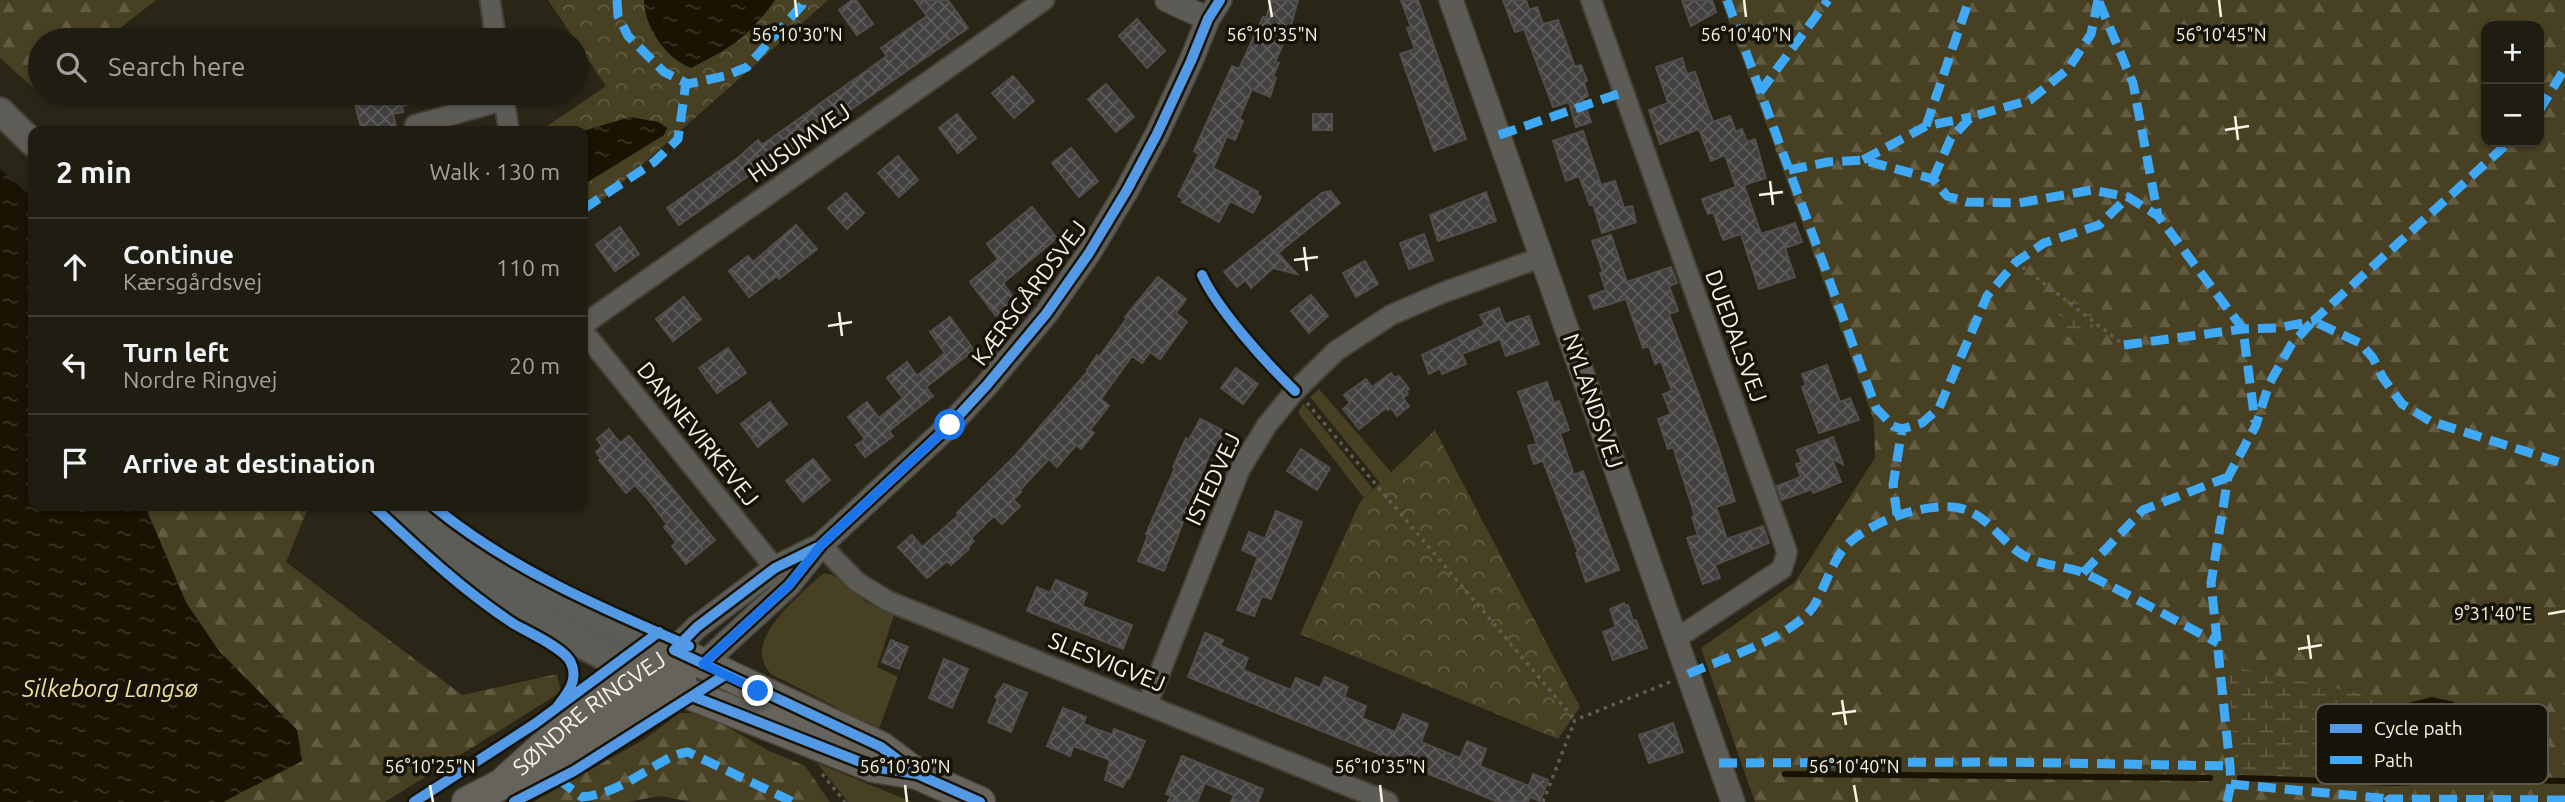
<!DOCTYPE html>
<html lang="en">
<head>
<meta charset="utf-8">
<style>
  body { margin:0; font-family:Ubuntu,sans-serif; background:#27251b; color:#f1f3f6 }
  .controls { position:absolute; right:21px; top:21px; display:grid; overflow:hidden; border-radius:14px; box-shadow:0 2px 5px #0004 }
  .controls button { width:63px; height:63px; display:grid; place-items:center; padding:0; border:0; border-bottom:2px solid #3c3a32; background:#1f1c12; color:#f1f3f6; font:35px sans-serif }
  .stop { position:absolute; width:21px; height:21px; margin:-16px; border:5px solid #1a73e8; border-radius:50%; background:#fff }
  .stop.end { background:#1a73e8; border-color:#fff; box-shadow:0 2px 7px #0008 }
  .list { margin:0; padding:0; list-style:none }
  h2 { display:flex; justify-content:space-between; align-items:center; height:91px; margin:0; padding:0 28px; font-size:30px }
  h2 small { font-size:23px; font-weight:400; color:#a1a19f }
  .list li { display:grid; grid-template-columns:46px 1fr auto; gap:21px; align-items:center; box-sizing:border-box; height:98px; padding:0 28px; border-top:2px solid #3c3a32 }
  .list b { display:block; font-size:26px; white-space:nowrap }
  .list p { margin:0; font-size:23px; white-space:nowrap; color:#a1a19f }
  .list em { font-size:23px; font-style:normal; color:#a1a19f }
  .icon { flex:none; width:38px; height:38px; fill:none; stroke:currentColor; stroke-width:2; stroke-linecap:round; stroke-linejoin:round }
  .map { position:relative; flex:none; width:2565px; height:802px; overflow:hidden }
  .search { position:absolute; background:#1f1c12; box-shadow:0 2px 5px #0004; left:28px; top:28px; width:560px; height:77px; display:flex; align-items:center; gap:18px; box-sizing:border-box; padding:0 24px; border-radius:38px; color:#a1a19f; font-size:26px }
  .panel { position:absolute; background:#1f1c12; box-shadow:0 2px 5px #0004; left:28px; top:126px; width:560px; height:385px; border-radius:14px }
  .map>svg:first-child { display:block }
</style>
</head>
<body>
<div class="map">
<svg width="2565" height="802" viewBox="0 0 2565 802">
  <defs>
    <pattern id="forest-firs" width="22" height="20" patternUnits="userSpaceOnUse" patternTransform="scale(1.75)"><rect width="22" height="20" fill="#484022"/><path d="M5 1l3.5 6h-7zM16 11l3.5 6h-7z" fill="#635c42"/></pattern>
    <pattern id="wetland-marsh" width="20" height="14" patternUnits="userSpaceOnUse" patternTransform="scale(1.75)"><rect width="20" height="14" fill="#484022"/><path d="M1 5h8M5 5V1M11 12h8M15 12V8" fill="none" stroke="#635c42"/></pattern>
    <pattern id="park-crowns" width="20" height="18" patternUnits="userSpaceOnUse" patternTransform="scale(1.75)"><rect width="20" height="18" fill="#484022"/><path d="M2 6a3 3 0 1 1 6 0M12 15a3 3 0 1 1 6 0" fill="none" stroke="#635c42"/></pattern>
    <pattern id="water-ripples" width="26" height="14" patternUnits="userSpaceOnUse" patternTransform="scale(1.75)"><rect width="26" height="14" fill="#1a1202"/><path d="M2 4q2-2 4 0t4 0M15 11q2-2 4 0t4 0" fill="none" stroke="#3c3527"/></pattern>
    <pattern id="building-cross-hatch" width="8" height="8" patternUnits="userSpaceOnUse" patternTransform="scale(1.75)"><rect width="8" height="8" fill="#42413f"/><path d="M0 0l8 8M0 8l8-8" fill="none" stroke="#5e5d5b"/></pattern>
  </defs>
  <rect width="100%" height="100%" fill="#292618"/>
  <path fill="#484022" d="M1319 389 1391 472 1380 483 1310 397Z
    M1303 403 1373 489 1364 498 1298 413Z
    M824 573 833 575 866 602 894 615 877 667 898 677 878 731 854 722 836 707 771 674C741 642 794 602 815 580Z
    M817 763 912 802H848Z"/>
  <path fill="url(#forest-firs)" fill-rule="evenodd" d="M0 0H156L105 40H40L39 93 0 58Z
    M1721 0H2565V802H1755L1701 648 1795 582 1875 458 1874 421ZM2486 26H2539V142H2486Z
    M145 506H309L286 562 462 695 557 674 561 692 385 802H223L302 761 297 730 219 651 186 602Z
    M680 713H697L717 721 767 750 805 766 830 802H691L660 796 627 802H533L643 740Z"/>
  <path fill="url(#wetland-marsh)" d="M2074 299 2096 319 2082 335 2067 337 2059 323 2058 308Z
    M2228 666 2408 703 2359 745 2341 776 2236 774Z"/>
  <path fill="url(#park-crowns)" d="M548 0H828L583 217V131H540L606 86Z
    M1435 430 1580 707 1558 739 1300 634 1360 502Z"/>
  <path fill="url(#water-ripples)" d="M644 0H775C748 38 731 48 691 68 666 59 644 26 644 0Z
    M630 117 658 122 667 128 664 135 583 185V131Z
    M0 169 33 198V506H145L186 603 219 651 297 730 302 761 223 802H0Z
    M2432 697 2454 702 2452 734 2388 783 2352 777 2347 770 2359 745 2408 703Z"/>
  <g fill="none" stroke-linecap="round" stroke-linejoin="round">
    <path stroke="#1a1202" stroke-width="6" d="M1785 774 2210 778
      M2240 778 2395 783 2465 779 2565 781"/>
  </g>
  <path fill="url(#building-cross-hatch)" stroke="#504f4d" stroke-width="2" d="M852 0H856L873 24 857 35 839 10Z
    M915 0H948L968 28 754 177 751 174 679 225 667 208 739 157 758 140 762 145 887 56 881 48 927 16Z
    M1272 0H1298L1290 29 1275 62 1279 63 1273 76 1276 78 1270 97 1252 89 1239 119 1243 121 1235 140 1227 136 1213 168 1258 192 1257 194 1261 197 1253 213 1230 201 1219 222 1182 202 1183 199 1178 196 1199 154 1194 151 1232 66 1239 69 1263 17 1266 18Z
    M1401 0H1418L1466 139 1434 151 1400 54 1415 49 1407 28 1411 27Z
    M1503 0H1526L1529 10 1537 7 1543 24 1558 20 1575 67 1581 65 1587 81 1584 82 1588 96 1583 98 1591 122 1576 127 1569 102 1553 107 1524 29 1515 32Z
    M1682 0H1712L1716 12 1691 26Z
    M1137 19 1165 51 1147 68 1119 36Z
    M1682 58 1687 74 1695 72 1713 122 1730 116 1736 132 1742 129 1747 142 1755 139 1766 178 1744 185 1761 234 1795 223 1802 242 1785 248 1795 277 1759 289 1741 234 1723 240 1713 212 1708 214 1702 199 1736 187 1725 155 1711 161 1699 129 1660 144 1649 110 1668 103 1656 67Z
    M1013 76 1034 101 1014 118 992 93Z
    M1106 84 1134 117 1116 132 1088 99Z
    M352 93H431L432 99 402 106 403 112 393 114 397 131H362Z
    M957 114 976 138 958 153 939 128Z
    M1313 114H1332V130H1313Z
    M1583 131 1601 185 1615 181 1624 208 1632 206 1636 222 1602 233 1593 204 1590 205 1579 176 1566 181 1553 141Z
    M1071 148 1098 181 1079 197 1052 163Z
    M898 156 918 180 899 197 878 173Z
    M1330 191 1340 203 1278 253 1297 274 1273 268 1251 288 1245 280 1237 287 1224 272 1322 193Z
    M1486 192 1496 221 1438 241 1430 215Z
    M846 193 864 213 847 229 828 208Z
    M1032 207 1057 238 1003 283 1016 300 996 316 970 282 998 259 987 244Z
    M796 225 817 249 779 279 777 276 749 297 729 271 748 256 753 262Z
    M620 227 639 254 615 271 596 245Z
    M1424 234 1433 260 1409 269 1400 243Z
    M1611 235 1627 282 1671 267 1677 283 1669 286 1678 311 1669 314 1717 444 1735 501 1716 507 1727 539 1763 526 1769 543 1715 565 1720 578 1703 584 1687 538 1698 535 1692 517 1695 516 1673 447 1668 449 1658 419 1671 414 1663 394 1672 391 1661 361 1655 364 1649 346 1643 348 1626 299 1594 309 1589 296 1606 290 1600 273 1603 272 1592 241Z
    M1365 261 1378 284 1356 297 1343 273Z
    M1158 277 1186 299 1176 313 1187 322 1160 359 1150 352 1142 363 1132 356 1101 399 1109 406 1090 430 1094 433 1081 449 1076 445 1057 467 1049 459 1019 491 1021 492 1013 500 1020 506 1002 524 994 516 971 538 974 541 968 547 969 549 951 565 947 561 927 578 898 547 912 535 922 547 959 515 957 513 1015 456 1088 371 1087 370 1097 355 1099 357 1127 318 1125 317Z
    M1311 295 1328 316 1309 333 1291 311Z
    M684 297 701 319 673 341 656 319Z
    M1499 308 1505 324 1529 316 1539 344 1506 356 1500 339 1462 354 1466 364 1442 374 1440 368 1429 374 1422 355 1485 325 1480 315Z
    M950 317 974 350 926 387 933 396 889 431 893 436 865 457 856 445 865 439 848 417 867 402 879 418 903 398 887 378 907 362 917 376 945 353 930 332Z
    M728 348 746 373 717 393 699 368Z
    M1827 365 1840 402 1850 398 1859 420 1819 433 1802 387 1806 385 1802 374Z
    M1236 368 1258 384 1243 404 1221 388Z
    M1391 373 1395 378 1399 376 1409 389 1406 391 1408 394 1403 398 1409 406 1397 416 1391 408 1388 410 1386 408 1359 429 1343 409 1350 403 1344 395 1366 379 1372 387Z
    M1547 382 1554 403 1559 401 1569 430 1560 433 1574 475 1583 471 1619 570 1586 582 1576 553 1578 552 1543 461 1534 464 1528 446 1537 444 1518 392Z
    M770 402 787 424 758 447 741 424Z
    M1200 419 1224 431 1212 454 1210 453 1164 571 1138 561 1148 535 1146 534 1175 468 1173 467 1186 438 1189 440Z
    M609 429 620 443 629 436 715 540 686 564 672 546 676 542 664 527 667 524 646 497 635 485 626 493 599 460 601 458 596 452 602 446 597 439Z
    M1833 437 1843 464 1832 459 1841 482 1813 493 1812 489 1782 500 1777 486 1801 477 1796 464 1802 462 1797 450Z
    M1301 449 1330 468 1317 490 1287 471Z
    M813 459 830 480 803 502 786 481Z
    M1276 511 1302 522 1271 599 1262 596 1254 616 1237 610 1258 557 1242 550 1249 532 1265 539Z
    M1056 580 1087 593 1082 606 1132 625 1123 649 1027 611 1037 587 1050 593Z
    M1624 603 1625 606 1628 605 1633 621 1636 620 1647 648 1613 660 1603 632 1616 627 1610 609Z
    M1205 633 1223 640 1221 646 1248 658 1243 670 1291 690 1296 678 1320 688 1325 677 1348 687 1344 697 1366 706 1362 718 1395 732 1403 714 1428 724 1421 742 1460 758 1467 741 1486 749 1480 766 1529 786 1533 774 1548 780 1540 801 1530 797 1528 802H1498L1188 677Z
    M891 640 908 647 899 669 882 662Z
    M944 659 968 669 952 708 929 698Z
    M1004 684 1027 693 1011 732 988 722 998 698 995 697Z
    M1063 708 1086 717 1083 724 1112 735 1114 729 1145 741 1129 779 1127 778 1123 787 1105 780 1110 760 1074 746 1070 756 1047 746Z
    M1673 723 1683 752 1649 763 1639 735Z
    M1182 756 1263 789 1258 802H1231L1234 795 1205 783 1197 802H1168L1171 796 1166 794Z"/>
  <g fill="none" stroke-linecap="round" stroke-linejoin="round">
    <g stroke="#444236" stroke-width="23">
      <path id="minor" d="M490 0 496 40
        M1591 0 1787 552 1782 569 1677 638
        M503 93 509 131
        M415 125 504 100
        M583 325 1044 0
        M583 331 775 568
        M821 545 857 582 888 601 1388 802
        M1147 705 1240 469 1267 425 1295 391 1336 351 1391 315 1442 293 1542 257"/>
    </g>
    <g stroke="#444236" stroke-width="26">
      <path id="tertiary" d="M1167 0 1208 19
        M1451 0 1733 802
        M520 595 630 653 655 663 703 664 789 585 821 545 950 425 986 386 1046 314 1089 253 1127 190 1157 134 1191 61 1208 19 1220 0
        M674 650 697 627 775 568 815 548"/>
    </g>
    <g stroke="#444236" stroke-width="30">
      <path id="secondary" d="M0 111 33 143
        M397 506C428 535 460 564 495 590 540 623 589 650 639 674
        M426 511 451 531 513 573 674 650"/>
    </g>
    <g stroke="#444236" stroke-width="33">
      <g id="primary">
        <path d="M639 674 873 767 917 774 980 802"/>
        <path id="s1" d="M506 780 584 710 674 650 881 747 917 774"/>
        <path d="M467 802 601 733 681 679"/>
      </g>
    </g>
    <path stroke="#5f5c54" stroke-width="3.5" stroke-dasharray="3.5 5" stroke-linecap="butt" d="M2016 262 2124 345
      M1307 403 1575 720
      M822 774 845 802
      M1543 802 1575 720 1670 682"/>
    <use href="#minor" stroke="#5c5b56" stroke-width="19"/>
    <use href="#tertiary" stroke="#5c5b56" stroke-width="23"/>
    <use href="#secondary" stroke="#5e5c56" stroke-width="26"/>
    <use href="#primary" stroke="#65635c" stroke-width="30"/>
    <path stroke="#3fa9f5" stroke-width="9" stroke-dasharray="18 9" stroke-linecap="butt" d="M617 0 618 16 628 36 664 72 688 84 725 76 747 67 802 5V0
      M1727 0 1876 408 1893 426 1902 429 1922 423 1939 408 1987 296 2016 262 2044 243 2099 225 2128 197
      M2099 2 2133 83 2158 216
      M1760 92 1828 0
      M2539 111 2565 68
      M1926 126 1969 0
      M1499 135 1624 92
      M1863 160 1926 126 1971 117
      M1789 170 1828 162 1863 160 1933 179 1947 196 1967 202 2019 203 2092 190 2128 197 2158 216 2243 329 2255 422
      M1933 179 1951 138 1971 117 2030 100 2068 69 2091 34 2098 0
      M583 207 588 206 654 162 678 139 686 82
      M2124 345 2243 329 2277 328 2313 321 2509 142
      M1897 515 1893 485 1902 429
      M2083 573 2143 510 2228 477
      M1688 674C1724 658 1791 638 1813 607 1826 587 1832 558 1850 542 1876 520 1918 505 1953 507 1983 510 1995 534 2017 551 2037 567 2064 564 2086 574 2131 595 2174 620 2218 643
      M1719 763 2007 762 2230 766
      M558 779 582 797C606 795 627 783 648 770 662 762 673 754 688 752L793 802
      M2231 784 2390 799
      M2227 802 2231 784 2230 766 2211 583 2228 477 2256 425 2269 384 2291 345 2313 321 2360 343 2373 358 2383 378 2402 404 2430 421 2565 464
      M2386 802 2390 799 2565 800"/>
    <g stroke="#161308" stroke-width="15">
      <path id="cycleway" d="M1202 275C1218 310 1267 364 1295 391
        M373 506C418 548 462 590 514 624 528 632 566 649 571 663 579 680 567 694 557 707
        M433 506C508 568 601 608 689 646
        M818 547 775 568 697 627 674 650 881 747 917 774
        M703 664 789 585 821 545 950 425 986 386 1046 314 1089 253 1127 190 1157 134 1191 61 1208 19 1220 0
        M692 696 873 767 917 774 980 802
        M414 802 536 723 659 632
        M514 802 574 771 725 675"/>
    </g>
    <use href="#cycleway" stroke="#5399e6" stroke-width="10"/>
  </g>
  <g fill="none" stroke-linecap="round" stroke-linejoin="round">
    <path stroke="#1a73e8" stroke-width="9" d="M758 691 703 664 789 585 821 545 950 425"/>
  </g>
  <path fill="none" stroke="#f8f4e4" stroke-width="2.5" d="M795 0 797 17M1269 0 1272 17M1744 0 1746 17M2219 0 2221 17M2235 116 2238 140M2225 130 2249 126M1770 181 1773 205M1759 195 1783 192M1304 247 1307 271M1294 260 1318 257M839 312 842 336M828 326 852 322M2548 614 2565 611M2308 635 2311 659M2298 649 2322 645M1842 700 1846 725M1832 714 1856 711M430 785 433 802M905 785 907 802M1380 785 1382 802M1854 785 1857 802"/>
  <g text-anchor="middle" stroke-width="7" stroke-linejoin="round" paint-order="stroke">
    <g font-size="23" fill="#f8f4e4" stroke="#161308">
      <text transform="translate(799 143) rotate(-35)" y="8">HUSUMVEJ</text>
      <text transform="translate(1029 293) rotate(-53)" y="8">KÆRSGÅRDSVEJ</text>
      <text transform="translate(1736 336) rotate(70)" y="8">DUEDALSVEJ</text>
      <text transform="translate(1593 401) rotate(71)" y="8">NYLANDSVEJ</text>
      <text transform="translate(698 434) rotate(51)" y="8">DANNEVIRKEVEJ</text>
      <text transform="translate(1213 479) rotate(-65)" y="8">ISTEDVEJ</text>
      <text transform="translate(1107 662) rotate(22)" y="8">SLESVIGVEJ</text>
      <text dy="8" stroke="none"><textPath href="#s1" startOffset="107">SØNDRE RINGVEJ</textPath></text>
    </g>
    <g font-size="24" font-style="italic" fill="#efdd9d" stroke="#161308">
      <text x="110" y="697">Silkeborg Langsø</text>
    </g>
  </g>
  <rect x="2316" y="704" width="232" height="80" rx="10" fill="#161308" stroke="#5a564a" stroke-width="2"/>
  <rect x="2330" y="724" width="32" height="9" fill="#5399e6"/>
  <rect x="2330" y="756" width="32" height="8" fill="#3fa9f5"/>
  <g font-size="19" fill="#f8f4e4">
    <text x="2374" y="735">Cycle path</text>
    <text x="2374" y="767">Path</text>
  </g>
  <g font-size="18" text-anchor="middle" fill="#f8f4e4" stroke="#161308" stroke-width="7" stroke-linejoin="round" paint-order="stroke">
    <text x="797" y="41">56°10'30"N</text>
    <text x="1272" y="41">56°10'35"N</text>
    <text x="1746" y="41">56°10'40"N</text>
    <text x="2221" y="41">56°10'45"N</text>
    <text x="2493" y="620">9°31'40"E</text>
    <text x="430" y="773">56°10'25"N</text>
    <text x="905" y="773">56°10'30"N</text>
    <text x="1380" y="773">56°10'35"N</text>
    <text x="1854" y="773">56°10'40"N</text>
  </g>
</svg>
<div class="controls">
<button>+</button>
<button>−</button>
</div>
<div class="stop" style="left:950px;top:425px"></div>
<div class="stop end" style="left:758px;top:691px"></div>
<div class="search"><svg class="icon" aria-label="search" viewBox="0 0 24 24"><circle cx="10" cy="10" r="6"/><path d="M15 15l6 6"/></svg>Search here</div>
<section class="panel">
<h2>2 min<small>Walk · 130 m</small></h2>
<ul class="list">
<li><svg class="icon" aria-label="ahead" viewBox="0 0 24 24"><path d="M12 20V5M6 11l6-6 6 6"/></svg><div><b>Continue</b><p>Kærsgårdsvej</p></div><em>110 m</em></li>
<li><svg class="icon" aria-label="left" viewBox="0 0 24 24"><path d="M17 20v-9H6M10 6l-5 5 5 5"/></svg><div><b>Turn left</b><p>Nordre Ringvej</p></div><em>20 m</em></li>
<li><svg class="icon" aria-label="arrive" viewBox="0 0 24 24"><path d="M6 21V4h12l-3 4 3 4H6"/></svg><div><b>Arrive at destination</b></div></li>
</ul>
</section>
</div>
</body>
</html>
